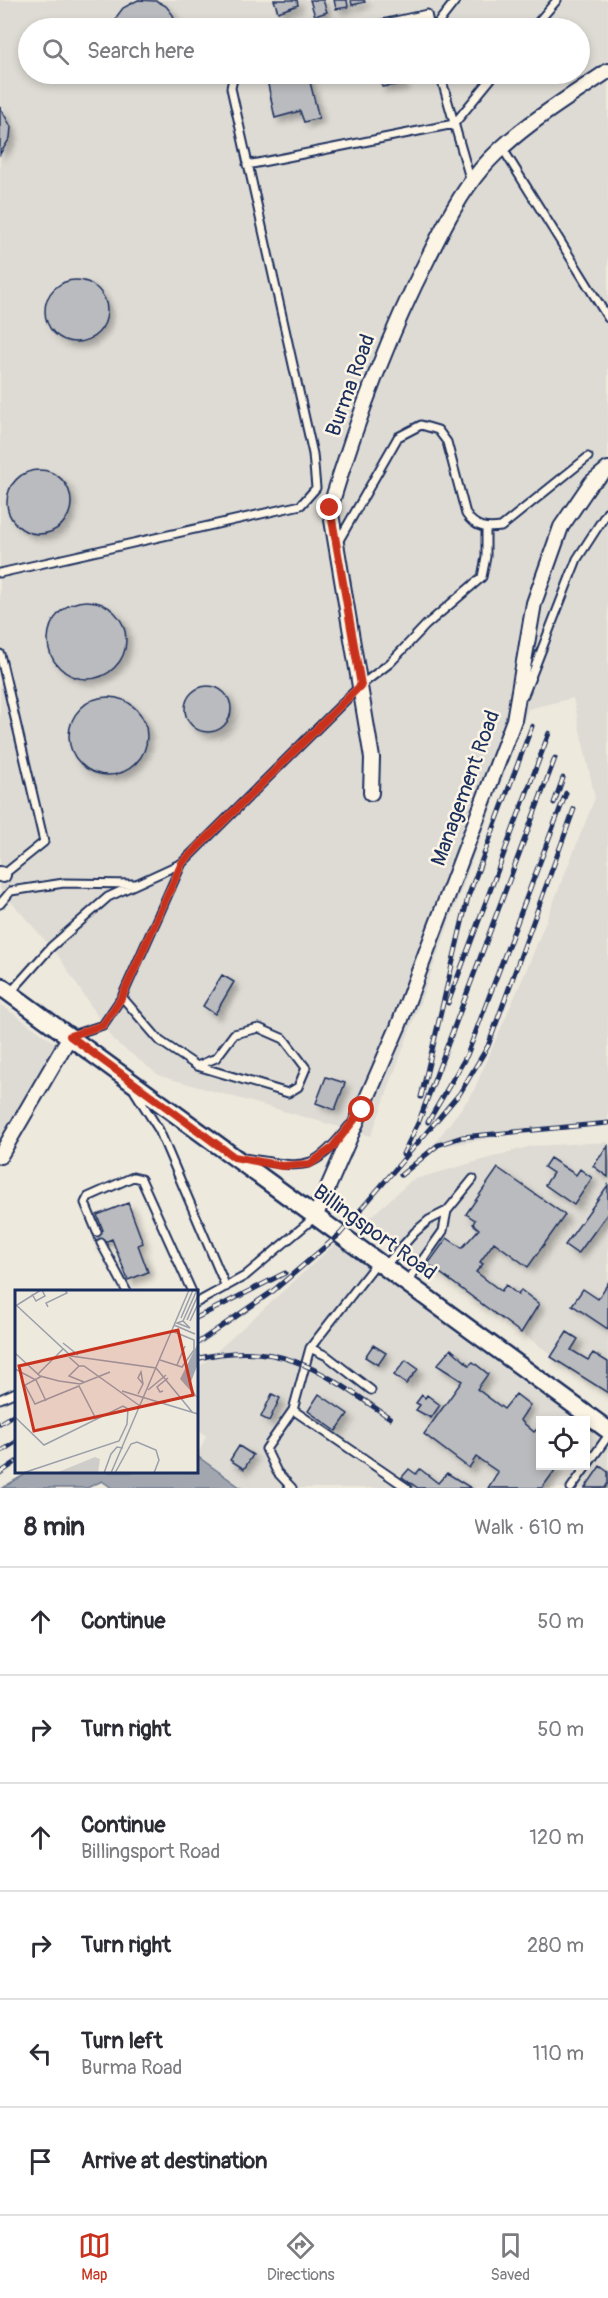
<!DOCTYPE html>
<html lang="en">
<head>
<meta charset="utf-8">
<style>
  body { margin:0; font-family:Pangolin,sans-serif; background:#f2f2f3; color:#2b2b33 }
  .controls { position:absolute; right:18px; bottom:18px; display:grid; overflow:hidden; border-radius:0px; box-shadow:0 3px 9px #0003 }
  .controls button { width:54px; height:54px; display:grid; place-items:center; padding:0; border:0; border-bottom:2px solid #e1e1e2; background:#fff; color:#2b2b33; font:30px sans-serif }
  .stop { position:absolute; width:18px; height:18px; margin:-14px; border:4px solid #c8321e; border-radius:50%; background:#fff }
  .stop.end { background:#c8321e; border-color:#fff; box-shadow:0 2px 6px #0008 }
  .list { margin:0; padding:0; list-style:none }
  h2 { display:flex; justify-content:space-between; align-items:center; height:78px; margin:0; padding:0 24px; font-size:26px }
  h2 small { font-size:20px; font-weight:400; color:#7c7c81 }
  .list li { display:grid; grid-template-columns:39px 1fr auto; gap:18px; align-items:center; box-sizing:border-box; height:108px; padding:0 24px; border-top:2px solid #e1e1e2 }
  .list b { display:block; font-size:22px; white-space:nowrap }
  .list p { margin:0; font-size:20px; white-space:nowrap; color:#7c7c81 }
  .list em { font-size:20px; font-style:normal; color:#7c7c81 }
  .icon { flex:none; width:33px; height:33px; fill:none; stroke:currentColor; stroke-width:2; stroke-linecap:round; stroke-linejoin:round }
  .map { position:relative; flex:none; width:608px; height:1488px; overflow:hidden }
  .search { position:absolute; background:#fff; box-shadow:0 3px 9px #0003; left:18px; right:18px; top:18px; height:66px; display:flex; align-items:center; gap:15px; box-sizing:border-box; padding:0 21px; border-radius:33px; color:#7c7c81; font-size:22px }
  .sheet { height:726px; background:#fff }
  nav { display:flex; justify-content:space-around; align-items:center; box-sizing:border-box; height:84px; border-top:2px solid #e1e1e2; background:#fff; font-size:16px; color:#7c7c81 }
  nav a { display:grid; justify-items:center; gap:3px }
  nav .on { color:#c8321e }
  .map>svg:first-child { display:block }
</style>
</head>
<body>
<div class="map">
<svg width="608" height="1488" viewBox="0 0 608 1488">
  <defs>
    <filter id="shadow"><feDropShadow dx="5" dy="5" stdDeviation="3" flood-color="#0004"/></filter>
  </defs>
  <rect width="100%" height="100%" fill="#eee9dd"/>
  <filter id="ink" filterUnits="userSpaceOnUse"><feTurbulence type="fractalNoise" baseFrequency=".0167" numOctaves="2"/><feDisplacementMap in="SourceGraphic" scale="12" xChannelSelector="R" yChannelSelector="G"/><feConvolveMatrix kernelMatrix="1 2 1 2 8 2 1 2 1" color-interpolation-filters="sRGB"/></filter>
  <g filter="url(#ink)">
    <path fill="#dedbd4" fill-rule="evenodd" d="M0 0H608V1119L431 1148 472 1094 526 971 595 798 573 698 528 709 371 1136 160 1076 113 1040 57 954 0 889ZM28 28H580V74H28Z
      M0 1004 65 1050 0 1165Z
      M608 1142V1396L367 1220 412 1180 531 1146Z
      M335 1244 579 1420H540V1466H586V1425L608 1441V1488H241L197 1456 206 1436 197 1428V1369Z"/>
    <path fill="#a2a7af" stroke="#6c778f" stroke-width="1.5" d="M197 1456 241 1488H112L102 1481 87 1488H2L29 1472H196Z"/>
    <path fill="#babbbe" stroke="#1b2f5e" stroke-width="1.5" filter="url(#shadow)" d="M138 0 157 1 166 6 173 15 176 28H114L117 16 123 8Z
      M274 0H297L298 5 278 12Z
      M310 0H323L327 12 315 16Z
      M334 0H347L348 7 336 9Z
      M351 0H364L365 2 352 5Z
      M273 74H308L319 118 304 122 300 111 275 118 266 75Z
      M379 74H401L403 84 382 87Z
      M0 107 11 127 10 138 0 154Z
      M45 311a31 31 0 1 1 62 0a31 31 0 1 1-62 0Z
      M7 502a32 32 0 1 1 64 0a32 32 0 1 1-64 0Z
      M48 640a39 39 0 1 1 78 0a39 39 0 1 1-78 0Z
      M185 709a23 23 0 1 1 46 0a23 23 0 1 1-46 0Z
      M69 736a39 39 0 1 1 78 0a39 39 0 1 1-78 0Z
      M222 975 234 982 215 1014 203 1006Z
      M326 1077 345 1083 335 1110 316 1103Z
      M608 1146V1177L593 1166Z
      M550 1158 576 1175 580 1169 592 1178 574 1205 545 1185 553 1173 544 1167Z
      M498 1168 565 1215 528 1267 494 1242 480 1262 483 1264 476 1272 501 1291 506 1285 518 1295 521 1290 539 1304 521 1333 428 1264 447 1238 462 1248 479 1229 473 1224 475 1220 466 1214Z
      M608 1185V1213L578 1254 565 1245Z
      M128 1203 143 1243 138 1245 148 1272 128 1280 112 1239 97 1245 93 1234 103 1230 97 1215Z
      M608 1283V1329L572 1305 583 1289 598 1299Z
      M567 1332 578 1339 571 1350 588 1360 593 1353 608 1362V1393L551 1357Z
      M373 1345 386 1353 378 1365 365 1357Z
      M451 1349 469 1365 473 1362 488 1374 477 1389 504 1409 516 1394 530 1405 520 1420 534 1432 540 1426V1466H558L542 1488H488L498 1472 476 1457 469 1468 424 1434 462 1381 437 1365Z
      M406 1360 418 1369 406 1384 394 1375Z
      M272 1394 280 1398 269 1421 261 1417Z
      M319 1394 348 1414 336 1431 308 1411Z
      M422 1395 425 1398 427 1395 440 1405 431 1418 416 1410 420 1405 416 1403Z
      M239 1446 253 1455 244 1469 230 1460Z
      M600 1466 608 1472V1483L605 1488H585Z
      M409 1469 416 1474 420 1469 438 1483 447 1473 471 1488H418L402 1477Z"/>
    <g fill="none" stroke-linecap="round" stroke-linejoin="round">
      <g stroke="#1b2f5e" stroke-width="11">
        <path id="service" d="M363 28 427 14 430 28
          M434 28 456 0
          M533 28 557 0
          M440 74 471 182
          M503 149 608 318
          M247 165 454 124 495 74
          M338 542 398 437 421 425 438 430 447 442 466 514C475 528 487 529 501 527L588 457
          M0 573 301 505 316 488 313 454 231 88 234 74
          M0 654 44 842 3 875
          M524 695 577 559 608 511
          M0 904 11 891 64 883 135 884
          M10 993 51 947 108 897 182 863 361 685 390 663 426 625 482 577 486 557V529
          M122 997 160 1041 197 1066 288 1093 298 1087 306 1068 284 1039 259 1028 234 1034 216 1058 197 1066
          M72 1035 103 1025 122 997 182 863
          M135 1092 159 1130 226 1287
          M243 1158C301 1165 309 1178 349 1126
          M97 1232 85 1203 88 1197 133 1177 141 1179 192 1292
          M101 1243 127 1292
          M385 1266 415 1232 429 1220 447 1211 473 1179
          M407 1282 443 1231 447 1211
          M196 1303 245 1276 315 1217
          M310 1348 327 1356 371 1390
          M0 1399 16 1392
          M293 1410 407 1488
          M292 1488 277 1472 266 1449 293 1410 310 1348 378 1261
          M571 1488 608 1436"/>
      </g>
      <g stroke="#1b2f5e" stroke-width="18">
        <path id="minor" d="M371 793 372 758 330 508C356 422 387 338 428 258 444 226 459 195 482 168 516 129 565 100 608 71
          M0 874 3 875
          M0 1156 70 1036
          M315 1217 398 1027 514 720 534 603 561 527 591 483 608 469"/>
      </g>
      <g stroke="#1b2f5e" stroke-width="21">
        <path id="tertiary" d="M0 986 608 1430"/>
      </g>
      <use href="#service" stroke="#fcf5e5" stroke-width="7"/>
      <use href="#minor" stroke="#fcf5e5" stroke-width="14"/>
      <use href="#tertiary" stroke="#fcf5e5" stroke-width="16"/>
      <g stroke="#1b2f5e" stroke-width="5">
        <path id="rail" d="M554 803 563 778
          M448 1003 549 733
          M421 1097 468 897 532 726
          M428 1122 467 1055 566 793
          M403 1154 419 1121 555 758
          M401 1175 438 1145 462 1137 608 1123
          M196 1318 285 1273
          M196 1344 273 1291 340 1234 460 1093 488 1046 574 809
          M196 1359C281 1337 324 1373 390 1418
          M0 1423 16 1413
          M0 1452 16 1442
          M0 1473 16 1462"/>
      </g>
      <use href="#rail" stroke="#fcf5e5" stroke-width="3" stroke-dasharray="9" stroke-linecap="butt"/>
    </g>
  </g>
  <g fill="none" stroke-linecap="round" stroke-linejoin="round" filter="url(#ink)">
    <path stroke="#c8321e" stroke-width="8" d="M330 508 361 685 182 863 122 997 103 1025 70 1036 234 1157 282 1166 310 1164 331 1149 362 1110"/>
  </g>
  <g text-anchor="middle" stroke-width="5" stroke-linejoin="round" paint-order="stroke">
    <g font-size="21" fill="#1b2f5e" stroke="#fcf5e5">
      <text transform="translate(350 385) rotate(-70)" y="7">Burma Road</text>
      <text transform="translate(465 788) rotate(-70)" y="7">Management Road</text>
      <text transform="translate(375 1232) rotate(36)" y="7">Billingsport Road</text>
    </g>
  </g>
  <g transform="translate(15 1290)">
    <rect width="183" height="183" fill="#eee9dd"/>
    <path d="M80 167 85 169 83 183H41Z" fill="#cfcdca"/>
    <path d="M183 53V74L175 94 183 109 165 89Z" fill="#a2a7af"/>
    <path fill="none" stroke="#9a9faa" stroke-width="1.5" d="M17 4 21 11 30 6 27 0M0 14 56 66 141 78 178 123M2 15 26 0M33 17 31 13 52 3 50 0M166 28 178 0M172 30 183 5M168 31 175 38 162 33 168 31 182 0M175 31 183 14M159 35 180 44M48 53 63 65M0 63 25 86 44 91 65 94 95 82M54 67 64 76 54 86 69 92M145 70 167 77 179 60V50L157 41M162 75 170 56M64 76H69L125 116M0 79 21 90 31 111M23 84 48 59M27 86 10 95 20 114 64 96 81 129M133 100 151 85M107 101 183 124M148 101 145 102 142 97 153 88M123 104 128 94 126 82 123 88 128 94M0 127 29 155 108 116 113 119 112 134 104 151 8 183M89 183 96 164 102 157 108 158M96 183 174 0M100 183 116 154 122 152 141 160 144 170 139 183"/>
    <path fill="#c8321e" fill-opacity="0.15" stroke="#c8321e" stroke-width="3" d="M163 40 178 105 19 141 4 76Z"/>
    <rect width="183" height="183" fill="none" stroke="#1b2f5e" stroke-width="3"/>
  </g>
</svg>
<div class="controls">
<button><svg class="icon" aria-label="locate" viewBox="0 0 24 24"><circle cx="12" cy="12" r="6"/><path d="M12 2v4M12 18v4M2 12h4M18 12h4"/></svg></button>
</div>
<div class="stop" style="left:362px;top:1110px"></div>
<div class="stop end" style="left:330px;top:508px"></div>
<div class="search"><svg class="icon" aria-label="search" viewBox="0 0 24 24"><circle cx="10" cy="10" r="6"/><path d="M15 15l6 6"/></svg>Search here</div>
</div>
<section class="sheet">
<h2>8 min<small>Walk · 610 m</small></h2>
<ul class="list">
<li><svg class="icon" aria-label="ahead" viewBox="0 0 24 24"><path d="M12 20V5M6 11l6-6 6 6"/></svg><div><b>Continue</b></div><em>50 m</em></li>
<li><svg class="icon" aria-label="right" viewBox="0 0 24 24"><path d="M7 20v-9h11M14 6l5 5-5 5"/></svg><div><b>Turn right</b></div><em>50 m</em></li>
<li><svg class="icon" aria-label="ahead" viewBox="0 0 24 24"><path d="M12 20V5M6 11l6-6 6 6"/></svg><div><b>Continue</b><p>Billingsport Road</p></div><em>120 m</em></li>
<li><svg class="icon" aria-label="right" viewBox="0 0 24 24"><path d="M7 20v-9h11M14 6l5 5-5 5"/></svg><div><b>Turn right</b></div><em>280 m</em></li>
<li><svg class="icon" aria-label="left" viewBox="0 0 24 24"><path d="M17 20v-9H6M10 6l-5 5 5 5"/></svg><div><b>Turn left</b><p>Burma Road</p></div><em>110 m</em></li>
<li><svg class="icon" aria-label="arrive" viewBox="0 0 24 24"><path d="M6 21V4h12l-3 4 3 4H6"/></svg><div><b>Arrive at destination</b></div></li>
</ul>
</section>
<nav>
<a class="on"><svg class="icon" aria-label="map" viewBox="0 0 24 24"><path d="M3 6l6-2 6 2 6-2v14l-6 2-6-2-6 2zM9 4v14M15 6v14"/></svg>Map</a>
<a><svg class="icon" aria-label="directions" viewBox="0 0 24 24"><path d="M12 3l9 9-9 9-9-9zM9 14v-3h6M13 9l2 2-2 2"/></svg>Directions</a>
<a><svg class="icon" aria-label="saved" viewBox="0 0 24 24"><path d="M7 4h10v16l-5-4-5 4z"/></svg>Saved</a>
</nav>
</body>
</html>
